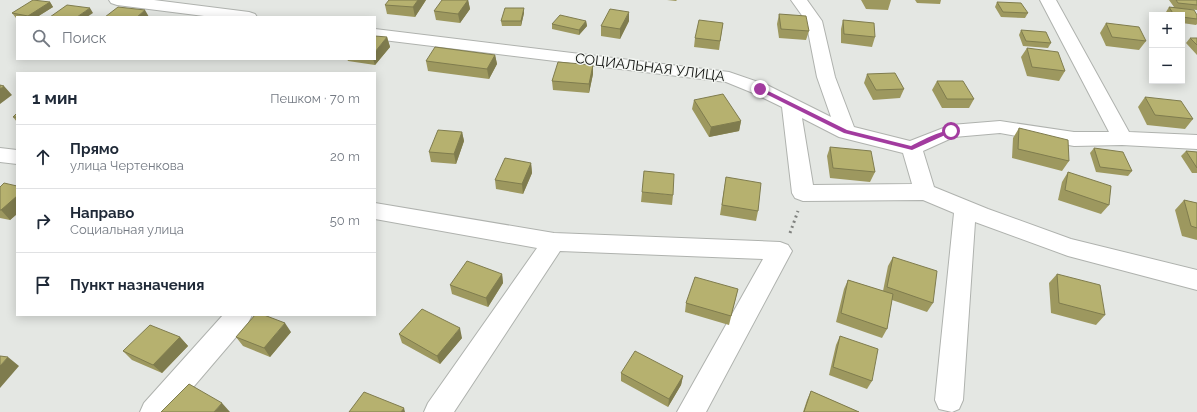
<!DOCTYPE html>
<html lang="ru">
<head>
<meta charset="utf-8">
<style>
  body { margin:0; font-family:Raleway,sans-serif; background:#f6f6f7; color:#1f2937 }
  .controls { position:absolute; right:12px; top:12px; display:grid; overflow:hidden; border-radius:0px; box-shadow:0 2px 10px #0003 }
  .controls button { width:36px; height:36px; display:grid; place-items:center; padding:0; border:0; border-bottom:1px solid #e0e1e3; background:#fff; color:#1f2937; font:20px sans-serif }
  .stop { position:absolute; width:12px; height:12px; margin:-9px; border:3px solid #a23b9f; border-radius:50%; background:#fff }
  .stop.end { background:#a23b9f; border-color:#fff; box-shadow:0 1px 4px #0008 }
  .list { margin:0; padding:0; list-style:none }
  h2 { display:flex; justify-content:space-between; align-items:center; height:52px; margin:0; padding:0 16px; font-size:17px }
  h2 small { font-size:13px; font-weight:400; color:#747a83 }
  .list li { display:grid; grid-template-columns:26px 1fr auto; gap:12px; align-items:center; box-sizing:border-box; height:64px; padding:0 16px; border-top:1px solid #e0e1e3 }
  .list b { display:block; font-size:15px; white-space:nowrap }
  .list p { margin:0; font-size:13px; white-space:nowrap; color:#747a83 }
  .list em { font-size:13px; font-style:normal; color:#747a83 }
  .icon { flex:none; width:22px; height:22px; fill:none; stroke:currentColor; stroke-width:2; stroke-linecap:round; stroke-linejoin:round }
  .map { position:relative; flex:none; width:1197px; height:412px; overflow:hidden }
  .search { position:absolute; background:#fff; box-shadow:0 2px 10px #0003; left:16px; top:16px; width:360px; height:44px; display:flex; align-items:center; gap:10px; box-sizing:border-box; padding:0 14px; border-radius:0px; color:#747a83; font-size:15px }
  .panel { position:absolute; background:#fff; box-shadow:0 2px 10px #0003; left:16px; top:72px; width:360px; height:244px; border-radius:0px }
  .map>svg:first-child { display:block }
</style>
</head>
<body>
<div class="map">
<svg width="1197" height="412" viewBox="0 0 1197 412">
  <rect width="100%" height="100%" fill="#e4e7e3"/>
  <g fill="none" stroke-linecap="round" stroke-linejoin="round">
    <g stroke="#afb2ae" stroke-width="2">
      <path id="minor" d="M109 0H154L249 12 255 14 257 17H212L117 5 111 3Z
        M791 0H807L822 21 835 77 854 127 910 141 951 125 1000 121 1074 132H1109L1040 0H1056L1129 132 1197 135V149L1122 145 1074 146 1000 133 954 137 923 151 934 187 988 209 1071 239 1197 270V290L1068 256 975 222 963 400 959 409 952 412 939 409 935 400 954 213 923 200 803 201 795 198 792 193 782 107 753 93 726 82 375 39V29L729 72 767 85 831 117 817 77 806 21ZM802 118 839 137 903 153 912 184 813 185Z
        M0 148 17 150V164L0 162Z
        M375 203 554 233 780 242 788 245 792 251 706 412H677L763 259 560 251 454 412H424L428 403 537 248 375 219Z
        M223 315H252L248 323 172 412H140L144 403Z"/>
    </g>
    <path stroke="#7f817e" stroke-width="3" stroke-dasharray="2 3.5" stroke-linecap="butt" d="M790 233 798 211"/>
    <use href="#minor" fill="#fff" fill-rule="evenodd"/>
  </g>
  <path fill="#9d985f" d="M426 0 415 17 387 14 385 5Z
    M468 0 470 9 460 23 436 20 434 11Z
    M667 0H677L676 1Z
    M861 0H891L888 10 866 9Z
    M915 0H941L940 4 917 3Z
    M1169 0H1197V10L1184 9 1197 15V24L1196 25 1182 23V15H1168L1166 12 1169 7H1174Z
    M50 2 53 7 37 17H17V18H16L12 13Z
    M997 2 1028 13 1025 18 1001 17 995 7Z
    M524 13 521 26H502L501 21Z
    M779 14 809 31 806 40 779 38 777 24Z
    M843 20 875 37 872 47 841 43V29Z
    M586 21 587 26 579 35 552 29V24Z
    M629 21 620 39 601 36V26Z
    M723 23 719 50 694 47 695 38Z
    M1106 23 1146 41 1139 50 1106 46 1100 33Z
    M1021 30 1051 43 1048 48 1023 46 1019 35Z
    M387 37 390 47 375 65 348 61 347 59H375Z
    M1190 38H1197V55L1186 43Z
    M1027 48 1065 71 1059 81 1027 76 1021 57Z
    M495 55 497 64 489 79 428 71 426 61Z
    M593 65V74L589 93 553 90 552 81Z
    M867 74 904 89 900 98 873 100 864 83Z
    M937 81 974 99 969 108H942L932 90Z
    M1145 97 1193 119 1185 129 1147 125 1138 107Z
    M694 100 741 121 739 131 709 137 692 109Z
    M17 113V122L13 117Z
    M1019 128 1069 161 1062 171 1012 158 1013 138Z
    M462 132 464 141 456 164 431 162 429 152Z
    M830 147 875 172 870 182 830 178 827 156Z
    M1094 148 1132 171 1128 176 1096 172 1090 153Z
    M1186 151 1197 152V173H1192L1181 156Z
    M531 163 532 173 523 194 496 189 495 180Z
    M1068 172 1109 205 1101 214 1058 200 1062 182Z
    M726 177 758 211 756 221 720 215Z
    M17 186V214L10 220 0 218V187Z
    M642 192 673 195 672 205 641 202Z
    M1184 200 1197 203V240L1182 236 1175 210Z
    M893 257 933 303 927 312 892 300 887 329 882 338 836 322 844 289 848 280 883 291 888 266Z
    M502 274 503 283 488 307 452 294 450 285Z
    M1057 274 1105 315 1096 325 1051 313 1049 283Z
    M738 289 729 325 685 312 686 303Z
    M291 332 270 357 243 346 236 337Z
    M399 334 462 338 440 364 402 343Z
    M840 336 872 381 867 389 829 375 836 345Z
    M180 337 188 346 162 373 132 360 123 351Z
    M621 373 683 376 681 385 668 407 621 381Z
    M811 391 859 412H803L807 400Z"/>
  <path fill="#7f7c4e" d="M418 0H426L415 17 413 7Z
    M468 0 470 9 460 23 458 14Z
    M50 2 53 7 37 17H29L28 16Z
    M90 8 93 13 87 17H77Z
    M524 8V13L521 26V21Z
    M145 10 149 17H137Z
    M629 12V21L620 39V29Z
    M586 21 587 26 579 35V30Z
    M387 37 390 47 375 65 373 59H375V52Z
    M495 55 497 64 489 79 487 69Z
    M593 65V74L589 93V84Z
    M4 86 12 95 0 104V89Z
    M741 121 739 131 709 137 711 127Z
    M462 132 464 141 456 164 454 154Z
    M531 163 532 173 523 194 522 184Z
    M17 196V214L10 220 1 210Z
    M502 274 503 283 488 307 486 298Z
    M285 323 291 332 270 357 264 348Z
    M460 328 462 338 440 364 437 356Z
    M180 337 188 346 162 373 153 365Z
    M8 357 19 366 0 388V366Z
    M683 376 681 385 668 407 669 399Z
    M222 403 230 412H214Z
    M404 408 405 412H401Z"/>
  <path fill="#b6b16f" stroke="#7f7c4e" d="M33 0 50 2 28 16 12 13Z
    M389 0H418L413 7 385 5Z
    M442 0H468L458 14 434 11Z
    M1176 0H1197V5L1178 3Z
    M997 2 1021 3 1028 13 1003 12Z
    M67 5 90 8 77 17H50Z
    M118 7 145 10 137 17H105Z
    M1169 7 1194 10 1197 15V19L1182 17V15H1174Z
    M505 8H524L521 21H501Z
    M610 9 629 12 620 29 601 26Z
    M779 14 806 16 809 31 781 29Z
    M560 15 586 21 579 30 552 24Z
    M699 20 723 23 720 41 695 38Z
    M843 20 874 23 875 37 844 34Z
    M1106 23 1139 27 1146 41 1112 37Z
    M1021 30 1046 32 1051 43 1026 41Z
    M375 36 387 37 375 52Z
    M1190 38H1197V45Z
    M435 47 495 55 487 69 426 61Z
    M1027 48 1058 52 1065 71 1032 67Z
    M558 62 593 65 589 84 552 81Z
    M895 73 904 89 876 90 867 74Z
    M937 81H963L974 99H947Z
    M0 85 4 86 0 89Z
    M723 94 741 121 711 127 694 100Z
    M1145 97 1181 101 1193 119 1155 115Z
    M17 113V117H13Z
    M1019 128 1068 140 1069 161 1018 149Z
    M438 130 462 132 454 154 429 152Z
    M830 147 871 151 875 172 833 168Z
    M1094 148 1123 152 1132 171 1100 167Z
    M1186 151 1197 152V168Z
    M505 158 531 163 522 184 495 180Z
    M644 171 674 174 673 195 642 192Z
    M1068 172 1111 186 1109 205 1065 190Z
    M726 177 761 183 758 211 722 205Z
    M4 183 17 186V196L1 210H0V187Z
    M1184 200 1197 203V228L1191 226Z
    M893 257 937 271 933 303 887 287Z
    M467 261 502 274 486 298 450 285Z
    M1057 274 1100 285 1105 315 1059 303Z
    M695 277 738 289 731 316 686 303Z
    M848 280 893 294 887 329 841 313Z
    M422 309 460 328 437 356 399 334Z
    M255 315H264L285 323 264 348 236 337Z
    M150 325 180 337 153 365 123 351Z
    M840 336 878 349 872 381 833 367Z
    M635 351 683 376 669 399 621 373Z
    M0 356 8 357 0 366Z
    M189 384 222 403 214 412H161Z
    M811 391 859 412H804Z
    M364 392 404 408 401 412H349Z"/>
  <path fill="#a23b9f" d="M758 88H762L847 130 911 146C919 142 947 127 954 131L912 150 844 133 758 90Z"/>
  <g text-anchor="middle" stroke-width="3" stroke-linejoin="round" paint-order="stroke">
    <g font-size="14" fill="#0d0e0c" stroke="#f2f5f1">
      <text transform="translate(650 67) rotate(7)" y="5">СОЦИАЛЬНАЯ УЛИЦА</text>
    </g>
  </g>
</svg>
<div class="controls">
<button>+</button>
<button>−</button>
</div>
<div class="stop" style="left:951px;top:131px"></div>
<div class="stop end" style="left:760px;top:89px"></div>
<div class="search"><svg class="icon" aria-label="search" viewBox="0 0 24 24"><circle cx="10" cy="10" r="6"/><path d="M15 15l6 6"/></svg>Поиск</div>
<section class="panel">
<h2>1 мин<small>Пешком · 70 m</small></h2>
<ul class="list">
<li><svg class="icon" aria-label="ahead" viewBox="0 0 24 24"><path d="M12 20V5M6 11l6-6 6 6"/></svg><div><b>Прямо</b><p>улица Чертенкова</p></div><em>20 m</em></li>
<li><svg class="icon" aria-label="right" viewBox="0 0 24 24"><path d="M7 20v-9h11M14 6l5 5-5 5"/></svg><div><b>Направо</b><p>Социальная улица</p></div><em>50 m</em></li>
<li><svg class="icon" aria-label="arrive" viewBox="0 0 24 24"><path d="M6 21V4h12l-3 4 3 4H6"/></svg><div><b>Пункт назначения</b></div></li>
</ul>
</section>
</div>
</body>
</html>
